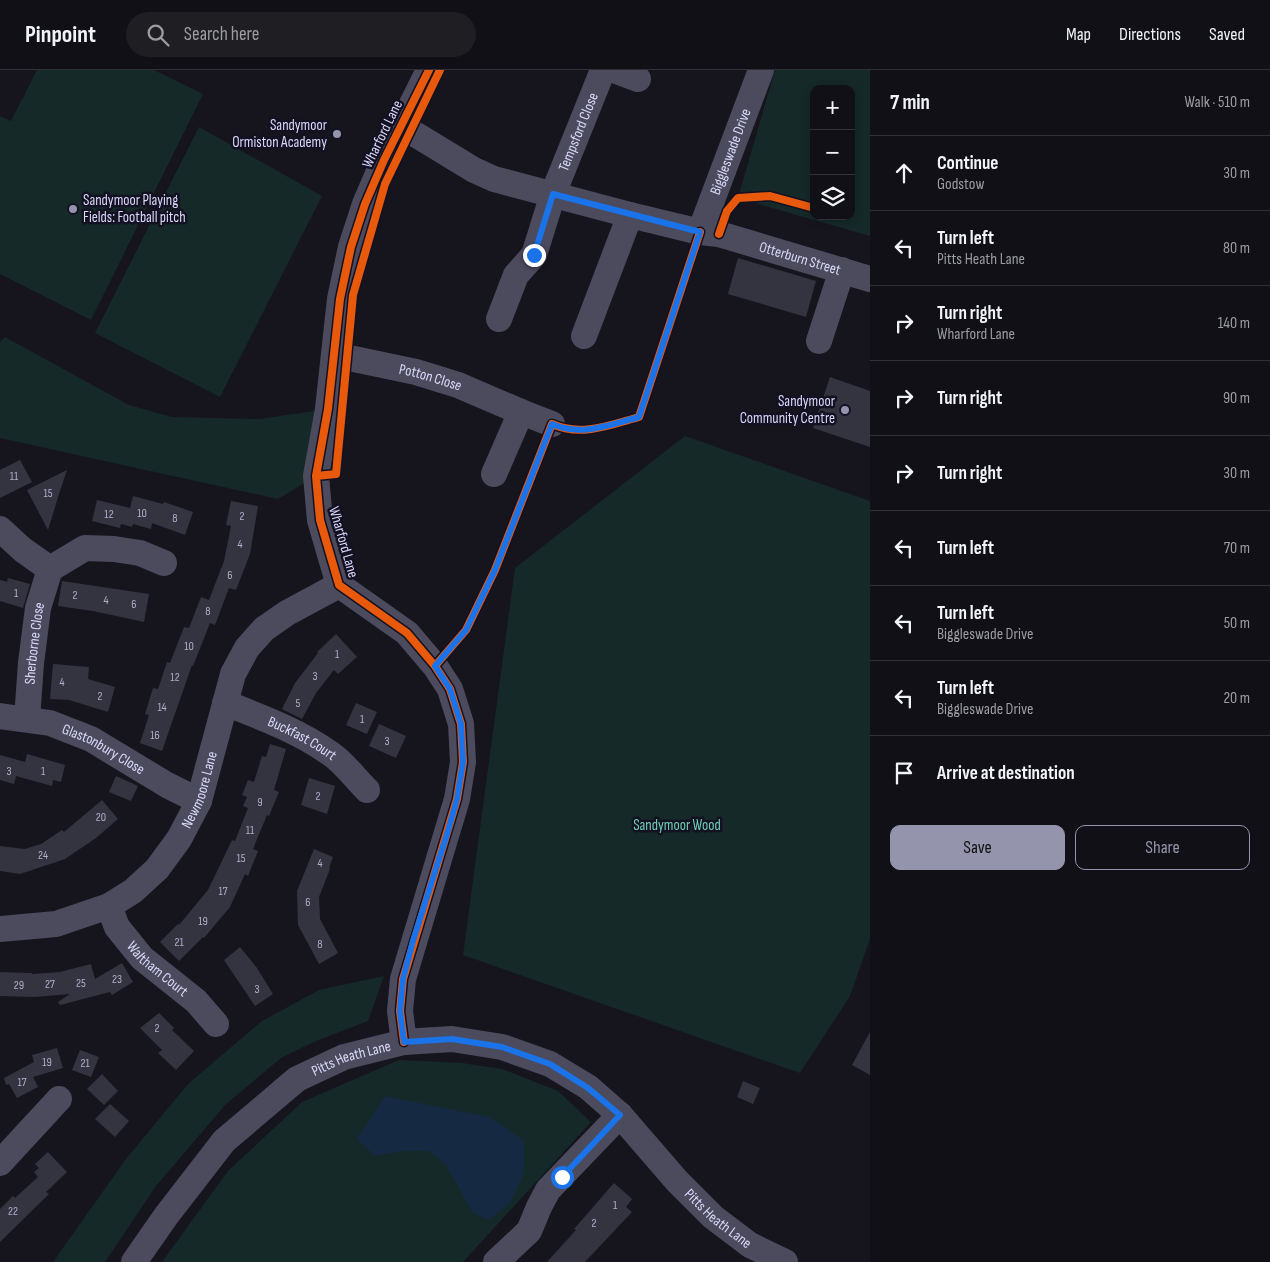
<!DOCTYPE html>
<html lang="en">
<head>
<meta charset="utf-8">
<style>
  body { margin:0; font-family:"Sofia Sans Condensed",sans-serif; background:#1e1e23; color:#f1f3f6 }
  .controls { position:absolute; right:15px; top:15px; display:grid; overflow:hidden; border-radius:10px; box-shadow:0 2px 8px #0003 }
  .controls button { width:45px; height:45px; display:grid; place-items:center; padding:0; border:0; border-bottom:1px solid #303035; background:#101016; color:#f1f3f6; font:25px sans-serif }
  .stop { position:absolute; width:15px; height:15px; margin:-11px; border:4px solid #1a73e8; border-radius:50%; background:#fff }
  .stop.end { background:#1a73e8; border-color:#fff; box-shadow:0 1px 5px #0008 }
  .list { margin:0; padding:0; list-style:none }
  h2 { display:flex; justify-content:space-between; align-items:center; height:65px; margin:0; padding:0 20px; font-size:21px }
  h2 small { font-size:16px; font-weight:400; color:#9c9da1 }
  .list li { display:grid; grid-template-columns:32px 1fr auto; gap:15px; align-items:center; box-sizing:border-box; height:75px; padding:0 20px; border-top:1px solid #303035 }
  .list b { display:block; font-size:19px; white-space:nowrap }
  .list p { margin:0; font-size:16px; white-space:nowrap; color:#9c9da1 }
  .list em { font-size:16px; font-style:normal; color:#9c9da1 }
  .actions { display:flex; gap:10px; padding:15px 20px }
  .actions a { flex:1; padding:11px 0; border:1px solid #9594ad; border-radius:10px; text-align:center; font-size:18px; color:#9594ad }
  .actions .main { background:#9594ad; color:#111 }
  .icon { flex:none; width:28px; height:28px; fill:none; stroke:currentColor; stroke-width:2; stroke-linecap:round; stroke-linejoin:round }
  .map { position:relative; flex:none; width:870px; height:1192px; overflow:hidden }
  header { display:flex; align-items:center; gap:30px; box-sizing:border-box; height:70px; padding:0 25px; background:#101016; border-bottom:1px solid #303035 }
  header strong { font-size:24px }
  nav { display:flex; gap:28px; margin-inline-start:auto; font-size:18px }
  .search { width:350px; height:45px; background:#1e1e23; display:flex; align-items:center; gap:12px; box-sizing:border-box; padding:0 18px; border-radius:28px; color:#9c9da1; font-size:19px }
  main { display:flex }
  aside { flex:1; background:#101016 }
  .map>svg:first-child { display:block }
</style>
</head>
<body>
<header>
<strong>Pinpoint</strong>
<div class="search"><svg class="icon" aria-label="search" viewBox="0 0 24 24"><circle cx="10" cy="10" r="6"/><path d="M15 15l6 6"/></svg>Search here</div>
<nav><a>Map</a><a>Directions</a><a>Saved</a></nav>
</header>
<main>
<div class="map">
<svg width="870" height="1192" viewBox="0 0 870 1192">
  <rect width="100%" height="100%" fill="#16151e"/>
  <path fill="#152928" fill-rule="evenodd" d="M37 0H154L203 24 91 250 0 204V46L11 51Z
    M775 0H870V166L738 128ZM814 19H851V146H814Z
    M199 57 322 126 220 327 95 263Z
    M5 267 129 335 172 347 259 349 328 339 316 406 278 429 0 368V272Z
    M685 366 870 431V869L850 926 800 1003 463 885 515 498Z
    M384 906 368 951 316 971 281 988 226 1034 156 1116 105 1192H53L126 1089 188 1014 262 951 319 920Z
    M399 990 462 993 502 999 558 1021 591 1052 463 1192H162L228 1101 302 1032Z"/>
  <path fill="#162943" d="M385 1026 489 1047 524 1070V1103L510 1133 489 1150 473 1143 446 1095 429 1081H405L375 1086 357 1069Z"/>
  <path fill="#343340" d="M738 188 816 211 806 247 728 224Z
    M830 307 870 321V377L813 358Z
    M20 390 32 412 0 428V400Z
    M67 400 60 421 48 460 27 420Z
    M133 426 163 434 164 432 193 442 185 465 152 453 151 459 133 454 132 457 121 454 120 458 92 451 97 430 130 438Z
    M231 431 258 436 250 484 236 520 229 518 215 555 210 553 193 596 192 595 162 681 140 673 149 645 145 644 153 618 158 619 167 592 170 593 184 557 189 558 201 527 209 530 224 491 231 456 226 455Z
    M8 508 30 514 23 538 0 531V510L7 512Z
    M62 511 149 524 144 552 93 541 58 536Z
    M336 564 357 587 338 604 334 600 316 623 302 649 282 639 295 613 318 583 317 582Z
    M53 594 89 597 88 609 115 617 108 642 69 630 50 629Z
    M356 633 377 642 367 664 346 655Z
    M379 654 406 666 396 688 369 676Z
    M270 674 286 679 274 720 279 722 269 746 267 745 253 779 258 781 248 806 245 804 230 837 204 868 203 867 179 891 160 872 178 854 179 855 208 820 232 770 235 771 248 738 243 736 247 727 242 725 248 710 254 712 262 686 266 687Z
    M27 684 65 695 61 712 53 710 52 716 16 706 14 714 0 710V685L25 692Z
    M116 706 138 716 131 731 109 722Z
    M309 708 335 716 327 744 301 735Z
    M102 730 118 749 96 768 65 789 20 804 0 801V776L25 779 41 774 62 760 64 762Z
    M314 779 333 787 329 798 330 799 319 827 320 849 338 883 319 894 298 855 297 821Z
    M240 877 257 898 273 924 255 936 224 890Z
    M122 893 133 912 112 925 110 922 60 935 58 932 70 924 35 927 0 926V902L32 903V904L60 902 91 894 95 909Z
    M159 943 174 958 172 960 194 981 176 1000 158 983 162 980 140 958Z
    M870 962V1005L852 995Z
    M57 978 63 998 33 1007 38 1017 17 1028 9 1014 6 1015 4 1008 34 992 32 985Z
    M80 980 99 987 91 1007 72 1000Z
    M102 1004 118 1021 104 1035 87 1019Z
    M743 1011 760 1018 753 1034 737 1027Z
    M110 1034 129 1051 115 1067 95 1049Z
    M48 1082 67 1102 46 1122 49 1124 0 1172V1139L13 1126 15 1128 38 1107 34 1102 39 1098 35 1094Z
    M614 1113 632 1129 626 1137 632 1142 585 1192H547L576 1160 574 1159Z"/>
  <g fill="none" stroke-linecap="round" stroke-linejoin="round">
    <g stroke="#4c4b5e" stroke-width="26">
      <path d="M614 0 638 9"/>
      <path id="s1" d="M400 55 474 100 494 109 630 145 700 162 719 164 870 209"/>
      <path id="s2" d="M700 162 761 0"/>
      <path id="s3" d="M499 249 516 205 534 185 553 124 603 0"/>
      <path d="M584 266 630 145"/>
      <path d="M819 271 842 200"/>
      <path id="s4" d="M335 285 416 302 458 315 521 342 552 354"/>
      <path d="M494 404 521 342"/>
      <path d="M0 459 23 480 50 499 85 478 114 479 140 483 164 493"/>
      <path id="s5" d="M225 633C261 647 299 661 331 684 344 693 355 708 367 720"/>
      <path id="s6" d="M0 646 50 653 91 669 167 715 199 731"/>
      <path id="s7" d="M27 649 31 593 38 538 50 499"/>
      <path id="s8" d="M109 836 117 857 142 888 196 931 216 954"/>
      <path id="s9" d="M0 859 56 854 109 836 133 821 157 799 179 769 199 731 233 604 247 578 264 559 287 543 339 515"/>
      <path d="M404 972 400 941 403 909 457 729 463 692 461 654 450 619 435 596 407 563 339 515 320 450 316 406 328 339 340 229 351 177 365 134 384 90 429 0"/>
      <path d="M0 1093 59 1029"/>
      <path id="s10" d="M134 1192 166 1146 224 1071 297 1009 344 987 404 972 452 969 502 977 550 994 588 1017 620 1045 677 1111 713 1147 750 1175 785 1192"/>
      <path d="M496 1192 529 1161 539 1137 548 1120 620 1045"/>
    </g>
    <g stroke="#131122" stroke-width="11">
      <path id="cycleway" d="M719 164 727 141 738 128 770 126 814 138
        M316 406 336 404 353 225 385 114 440 0
        M435 596 466 560 495 500 552 354C581 367 610 355 639 347L700 162
        M404 972 400 941 403 909 457 729 463 692 461 654 450 619 435 596 407 563 339 515 320 450 316 406 328 339 340 229 351 177 365 134 384 90 429 0"/>
    </g>
    <use href="#cycleway" stroke="#e8590c" stroke-width="8"/>
  </g>
  <g fill="none" stroke-linecap="round" stroke-linejoin="round">
    <path stroke="#1a73e8" stroke-width="6" d="M534 185 553 124 700 162 639 347C610 355 581 367 552 354L495 500 466 560 435 596 450 619 461 654 463 692 457 729 447 764 413 871 403 909 400 941 404 972 452 969 502 977 550 994 588 1018 620 1045 562 1107"/>
  </g>
  <g fill="#9594ad" stroke="#131122" stroke-width="2">
    <circle cx="337" cy="64" r="5"/>
    <circle cx="73" cy="139" r="5"/>
    <circle cx="845" cy="340" r="5"/>
  </g>
  <g text-anchor="middle" stroke-width="5" stroke-linejoin="round" paint-order="stroke">
    <g font-size="12" fill="#b0afcc">
      <text x="14" y="410">11</text>
      <text x="48" y="427">15</text>
      <text x="142" y="447">10</text>
      <text x="109" y="448">12</text>
      <text x="242" y="450">2</text>
      <text x="175" y="452">8</text>
      <text x="240" y="478">4</text>
      <text x="230" y="509">6</text>
      <text x="16" y="527">1</text>
      <text x="75" y="529">2</text>
      <text x="106" y="534">4</text>
      <text x="134" y="538">6</text>
      <text x="208" y="545">8</text>
      <text x="189" y="580">10</text>
      <text x="337" y="588">1</text>
      <text x="315" y="610">3</text>
      <text x="175" y="611">12</text>
      <text x="62" y="616">4</text>
      <text x="100" y="630">2</text>
      <text x="298" y="637">5</text>
      <text x="162" y="641">14</text>
      <text x="362" y="653">1</text>
      <text x="155" y="669">16</text>
      <text x="387" y="675">3</text>
      <text x="9" y="705">3</text>
      <text x="43" y="705">1</text>
      <text x="318" y="730">2</text>
      <text x="260" y="736">9</text>
      <text x="101" y="751">20</text>
      <text x="250" y="764">11</text>
      <text x="43" y="789">24</text>
      <text x="241" y="792">15</text>
      <text x="320" y="797">4</text>
      <text x="223" y="825">17</text>
      <text x="308" y="836">6</text>
      <text x="203" y="855">19</text>
      <text x="179" y="876">21</text>
      <text x="320" y="878">8</text>
      <text x="117" y="913">23</text>
      <text x="81" y="917">25</text>
      <text x="50" y="918">27</text>
      <text x="19" y="919">29</text>
      <text x="257" y="923">3</text>
      <text x="157" y="962">2</text>
      <text x="47" y="996">19</text>
      <text x="85" y="997">21</text>
      <text x="22" y="1016">17</text>
      <text x="615" y="1139">1</text>
      <text x="13" y="1145">22</text>
      <text x="594" y="1157">2</text>
    </g>
    <g font-size="15" fill="#dad8fa" stroke="#131122" text-anchor="end">
      <text x="327" y="60">Sandymoor<tspan x="327" dy="17">Ormiston Academy</tspan></text>
      <text x="83" y="135" text-anchor="start">Sandymoor Playing<tspan x="83" dy="17">Fields: Football pitch</tspan></text>
      <text x="835" y="336">Sandymoor<tspan x="835" dy="17">Community Centre</tspan></text>
    </g>
    <g font-size="15" fill="#dad8fa" stroke="#131122">
      <text dy="5" stroke="none"><textPath href="#s3" startOffset="205">Tempsford Close</textPath></text>
      <text transform="translate(382 64) rotate(-64)" y="5">Wharford Lane</text>
      <text dy="5" stroke="none"><textPath href="#s2" startOffset="86">Biggleswade Drive</textPath></text>
      <text dy="5" stroke="none"><textPath href="#s1" startOffset="425">Otterburn Street</textPath></text>
      <text dy="5" stroke="none"><textPath href="#s4" startOffset="98">Potton Close</textPath></text>
      <text transform="translate(344 472) rotate(74)" y="5">Wharford Lane</text>
      <text dy="5" stroke="none"><textPath href="#s7" startOffset="76">Sherborne Close</textPath></text>
      <text dy="5" stroke="none"><textPath href="#s5" startOffset="85">Buckfast Court</textPath></text>
      <text dy="5" stroke="none"><textPath href="#s6" startOffset="110">Glastonbury Close</textPath></text>
      <text dy="5" stroke="none"><textPath href="#s9" startOffset="264">Newmoore Lane</textPath></text>
      <text dy="5" stroke="none"><textPath href="#s8" startOffset="81">Waltham Court</textPath></text>
      <text dy="5" stroke="none"><textPath href="#s10" startOffset="305">Pitts Heath Lane</textPath></text>
      <text dy="5" stroke="none"><textPath href="#s10" startOffset="740">Pitts Heath Lane</textPath></text>
    </g>
    <g font-size="15" fill="#6dd1b4" stroke="#131122">
      <text x="677" y="760">Sandymoor Wood</text>
    </g>
  </g>
</svg>
<div class="controls">
<button>+</button>
<button>−</button>
<button><svg class="icon" aria-label="layers" viewBox="0 0 24 24"><path d="M12 4l9 5-9 5-9-5zM3 14l9 5 9-5"/></svg></button>
</div>
<div class="stop" style="left:562px;top:1107px"></div>
<div class="stop end" style="left:534px;top:185px"></div>
</div>
<aside>
<h2>7 min<small>Walk · 510 m</small></h2>
<ul class="list">
<li><svg class="icon" aria-label="ahead" viewBox="0 0 24 24"><path d="M12 20V5M6 11l6-6 6 6"/></svg><div><b>Continue</b><p>Godstow</p></div><em>30 m</em></li>
<li><svg class="icon" aria-label="left" viewBox="0 0 24 24"><path d="M17 20v-9H6M10 6l-5 5 5 5"/></svg><div><b>Turn left</b><p>Pitts Heath Lane</p></div><em>80 m</em></li>
<li><svg class="icon" aria-label="right" viewBox="0 0 24 24"><path d="M7 20v-9h11M14 6l5 5-5 5"/></svg><div><b>Turn right</b><p>Wharford Lane</p></div><em>140 m</em></li>
<li><svg class="icon" aria-label="right" viewBox="0 0 24 24"><path d="M7 20v-9h11M14 6l5 5-5 5"/></svg><div><b>Turn right</b></div><em>90 m</em></li>
<li><svg class="icon" aria-label="right" viewBox="0 0 24 24"><path d="M7 20v-9h11M14 6l5 5-5 5"/></svg><div><b>Turn right</b></div><em>30 m</em></li>
<li><svg class="icon" aria-label="left" viewBox="0 0 24 24"><path d="M17 20v-9H6M10 6l-5 5 5 5"/></svg><div><b>Turn left</b></div><em>70 m</em></li>
<li><svg class="icon" aria-label="left" viewBox="0 0 24 24"><path d="M17 20v-9H6M10 6l-5 5 5 5"/></svg><div><b>Turn left</b><p>Biggleswade Drive</p></div><em>50 m</em></li>
<li><svg class="icon" aria-label="left" viewBox="0 0 24 24"><path d="M17 20v-9H6M10 6l-5 5 5 5"/></svg><div><b>Turn left</b><p>Biggleswade Drive</p></div><em>20 m</em></li>
<li><svg class="icon" aria-label="arrive" viewBox="0 0 24 24"><path d="M6 21V4h12l-3 4 3 4H6"/></svg><div><b>Arrive at destination</b></div></li>
</ul>
<div class="actions"><a class="main">Save</a><a>Share</a></div>
</aside>
</main>
</body>
</html>
